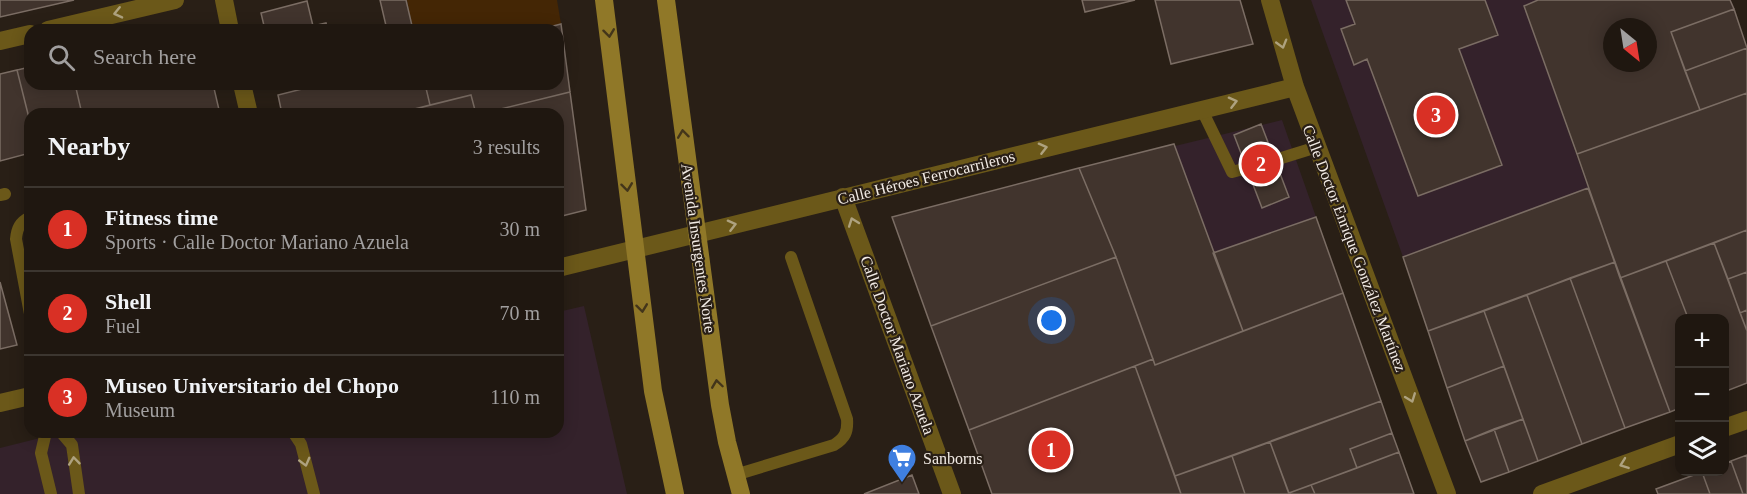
<!DOCTYPE html>
<html lang="en">
<head>
<meta charset="utf-8">
<style>
  body { margin:0; font-family:Georgia,serif; background:#2c241e; color:#f1f3f6 }
  .controls { position:absolute; right:18px; bottom:18px; display:grid; overflow:hidden; border-radius:12px; box-shadow:0 3px 15px #0003 }
  .controls button { width:54px; height:54px; display:grid; place-items:center; padding:0; border:0; border-bottom:2px solid #3c3630; background:#1f1710; color:#f1f3f6; font:30px sans-serif }
  .compass { position:absolute; left:1603px; top:18px; width:54px; height:54px; border-radius:50%; background:#1f1710; box-shadow:0 3px 15px #0003; rotate:150deg }
  .you { position:absolute; left:1052px; top:321px; width:21px; height:21px; margin:-15px; border:4px solid #fff; border-radius:50%; background:#1a73e8; box-shadow:0 0 0 9px #1a73e833 }
  .badge { display:grid; place-items:center; width:39px; height:39px; border-radius:50%; background:#d93025; color:#fff; font-size:20px; font-weight:700 }
  .pin { position:absolute; translate:-50% -50%; border:3px solid #fff; box-shadow:0 2px 6px #0006 }
  .list { margin:0; padding:0; list-style:none }
  h2 { display:flex; justify-content:space-between; align-items:center; height:78px; margin:0; padding:0 24px; font-size:26px }
  h2 small { font-size:20px; font-weight:400; color:#a19f9f }
  .list li { display:grid; grid-template-columns:39px 1fr auto; gap:18px; align-items:center; box-sizing:border-box; height:84px; padding:0 24px; border-top:2px solid #3c3630 }
  .list b { display:block; font-size:22px; white-space:nowrap }
  .list p { margin:0; font-size:20px; white-space:nowrap; color:#a19f9f }
  .list em { font-size:20px; font-style:normal; color:#a19f9f }
  .icon { flex:none; width:33px; height:33px; fill:none; stroke:currentColor; stroke-width:2; stroke-linecap:round; stroke-linejoin:round }
  .map { position:relative; flex:none; width:1747px; height:494px; overflow:hidden }
  .search { position:absolute; background:#1f1710; box-shadow:0 3px 15px #0003; left:24px; top:24px; width:540px; height:66px; display:flex; align-items:center; gap:15px; box-sizing:border-box; padding:0 21px; border-radius:18px; color:#a19f9f; font-size:22px }
  .panel { position:absolute; background:#1f1710; box-shadow:0 3px 15px #0003; left:24px; top:108px; width:540px; height:330px; border-radius:18px }
  .map>svg:first-child { display:block }
</style>
</head>
<body>
<div class="map">
<svg width="1747" height="494" viewBox="0 0 1747 494">
  <rect width="100%" height="100%" fill="#291f16"/>
  <path fill="#34222b" d="M1311 0H1538L1524 6 1588 188 1403 257Z
    M1282 120 1316 217 1213 253 1175 146Z
    M584 306 627 494H0V448L64 432H558V312Z"/>
  <path fill="#442605" d="M407 0H557L561 24 538 30H413Z"/>
  <path fill="#41342d" stroke="#7b6d64" stroke-width="1.5" fill-rule="evenodd" d="M0 0H74L0 17Z
    M380 0H406L413 30H387Z
    M1082 0H1135L1085 12Z
    M1155 0H1240L1253 44 1171 64Z
    M1346 0H1485L1498 35 1459 49 1502 165 1418 196 1367 59 1354 65 1341 29 1355 24Z
    M1538 0H1730L1734 9 1671 32 1700 110 1577 154 1524 6ZM1612 27H1648V63H1612Z
    M307 1 313 26 326 23 328 30H265L261 13Z
    M1734 9 1747 48 1685 71 1671 32Z
    M561 24 570 92 480 114H476L471 95 430 105 425 84H558V30H538Z
    M1747 48V93L1700 110 1685 71Z
    M30 67V84H75L82 114H30V122L17 70Z
    M17 70 30 122V153L0 161V74Z
    M75 84H213L220 114H82Z
    M322 84H425L430 105 395 114H282L278 95Z
    M570 92 586 210 558 217V114H480Z
    M1747 93V230L1620 278 1577 154Z
    M471 95 476 114H420L419 108Z
    M419 108 420 114H395Z
    M1261 124 1289 197 1262 208 1234 135Z
    M1174 144 1243 331 1155 365 1116 257 1079 168Z
    M1079 168 1116 257 931 326 892 217Z
    M1588 188 1615 262 1428 331 1403 257Z
    M1316 217 1343 293 1243 331 1213 253Z
    M1747 230V272L1728 279 1714 243Z
    M1714 243 1747 331V383L1724 392V318H1688L1666 261Z
    M1116 257 1153 359 969 430 931 326Z
    M1666 261 1688 318H1680V408L1670 412 1620 278Z
    M1615 262 1670 412 1625 428 1570 278Z
    M1747 272V310L1740 313 1728 279Z
    M1570 278 1625 428 1582 444 1527 295Z
    M0 282 17 345 0 349Z
    M1343 293 1381 401 1175 476 1135 366 1153 359 1155 365Z
    M1527 295 1582 444 1538 461 1484 311Z
    M1747 310V331L1740 313Z
    M1484 311 1504 366 1447 388 1428 331Z
    M1135 366 1181 494H992L969 430Z
    M1504 366 1523 419 1465 441 1447 388Z
    M1381 401 1392 433 1350 449 1357 468 1289 493 1270 442Z
    M1523 419 1538 461 1509 472 1494 429Z
    M1494 429 1509 472 1481 482 1465 441Z
    M1392 433 1399 452 1357 468 1350 449Z
    M1270 442 1289 494H1245L1232 456Z
    M1399 452 1414 494H1315L1311 485Z
    M1747 455V494H1743L1731 461Z
    M1232 456 1245 494H1181L1175 476Z
    M1731 461 1743 494H1710L1702 472H1724V464Z
    M1702 472 1710 494H1658L1656 489Z
    M912 475 919 494H864Z
    M1311 485 1315 494H1289V493Z"/>
  <g fill="none" stroke-linecap="round" stroke-linejoin="round">
    <path stroke="#6b5819" stroke-width="12" d="M1202 110 1232 172 1247 168
      M1275 160 1317 147
      M0 195 5 194
      M30 217C20 222 17 228 16 239L30 314
      M46 432 41 453 51 494
      M61 432 72 445 79 494
      M293 432 301 444 314 494
      M735 475 834 445C845 438 848 432 847 419L791 257"/>
    <path stroke="#6b5819" stroke-width="18" d="M224 0 230 30
      M1270 0 1295 87 1447 494
      M48 30 175 0
      M0 41 30 34
      M242 84 249 114
      M843 197 952 494
      M558 268 1295 87
      M0 403 30 396
      M1724 428 1747 420
      M1542 494 1680 444"/>
    <path stroke="#907828" stroke-width="18" d="M604 0 653 391 675 494
      M666 0 720 405 727 442 741 494"/>
  </g>
  <defs><path id="oneway-chevron" d="M-2-3.5L2.5 0L-2 3.5" fill="none" stroke-width="1.6" stroke-linecap="round" stroke-linejoin="round" transform="scale(1.5)"/></defs>
  <g stroke="#aea27f">
    <use href="#oneway-chevron" transform="translate(118 13) rotate(167)"/>
    <use href="#oneway-chevron" transform="translate(1282 44) rotate(74)"/>
    <use href="#oneway-chevron" transform="translate(1233 102) rotate(-14)"/>
    <use href="#oneway-chevron" transform="translate(1043 148) rotate(-14)"/>
    <use href="#oneway-chevron" transform="translate(853 222) rotate(-110)"/>
    <use href="#oneway-chevron" transform="translate(732 225) rotate(-14)"/>
    <use href="#oneway-chevron" transform="translate(1411 398) rotate(69)"/>
    <use href="#oneway-chevron" transform="translate(74 461) rotate(-96)"/>
    <use href="#oneway-chevron" transform="translate(305 462) rotate(75)"/>
    <use href="#oneway-chevron" transform="translate(1624 464) rotate(160)"/>
  </g>
  <g stroke="#43351a">
    <use href="#oneway-chevron" transform="translate(609 33) rotate(83)"/>
    <use href="#oneway-chevron" transform="translate(683 134) rotate(-97)"/>
    <use href="#oneway-chevron" transform="translate(627 187) rotate(83)"/>
    <use href="#oneway-chevron" transform="translate(642 308) rotate(83)"/>
    <use href="#oneway-chevron" transform="translate(717 384) rotate(-98)"/>
  </g>
  <defs>
    <g id="supermarket-pin" transform="scale(1.5)"><path d="M0 17L-7.5 6A9.5 9.5 0 1 1 7.5 6Z" fill="#3f7fe0" stroke="#291f16"/><path d="M-6-5.5h2.5l.6 2H6L4.5 2H-2.5L-4.4-4H-6ZM-1.5 3.2a1.3 1.3 0 1 0 .1 0ZM3 3.2a1.3 1.3 0 1 0 .1 0Z" fill="#fff"/></g>
  </defs>
  <g fill-rule="evenodd">
    <use href="#supermarket-pin" x="902" y="458"/>
  </g>
  <g text-anchor="middle" stroke-width="4.5" stroke-linejoin="round" paint-order="stroke">
    <g font-size="16" fill="#f2ebe5" stroke="#291f16">
      <text transform="translate(926 177) rotate(-14)" y="6">Calle Héroes Ferrocarrileros</text>
      <text transform="translate(699 248) rotate(82)" y="6">Avenida Insurgentes Norte</text>
      <text transform="translate(1355 248) rotate(69)" y="6">Calle Doctor Enrique González Martínez</text>
      <text transform="translate(898 345) rotate(70)" y="6">Calle Doctor Mariano Azuela</text>
    </g>
    <g font-size="16" fill="#f2ebe5" stroke="#291f16" text-anchor="start">
      <text x="923" y="464">Sanborns</text>
    </g>
  </g>
</svg>
<div class="controls">
<button>+</button>
<button>−</button>
<button><svg class="icon" aria-label="layers" viewBox="0 0 24 24"><path d="M12 4l9 5-9 5-9-5zM3 14l9 5 9-5"/></svg></button>
</div>
<svg class="compass" viewBox="-18 -18 36 36"><path d="M0-13l5 13h-10z" fill="#e53935"/><path d="M0 13l5-13h-10z" fill="#a19f9f"/></svg>
<div class="you"></div>
<div class="pin badge" style="left:1051px;top:450px">1</div>
<div class="pin badge" style="left:1261px;top:164px">2</div>
<div class="pin badge" style="left:1436px;top:115px">3</div>
<div class="search"><svg class="icon" aria-label="search" viewBox="0 0 24 24"><circle cx="10" cy="10" r="6"/><path d="M15 15l6 6"/></svg>Search here</div>
<section class="panel">
<h2>Nearby<small>3 results</small></h2>
<ul class="list">
<li><span class="badge">1</span><div><b>Fitness time</b><p>Sports · Calle Doctor Mariano Azuela</p></div><em>30 m</em></li>
<li><span class="badge">2</span><div><b>Shell</b><p>Fuel</p></div><em>70 m</em></li>
<li><span class="badge">3</span><div><b>Museo Universitario del Chopo</b><p>Museum</p></div><em>110 m</em></li>
</ul>
</section>
</div>
</body>
</html>
